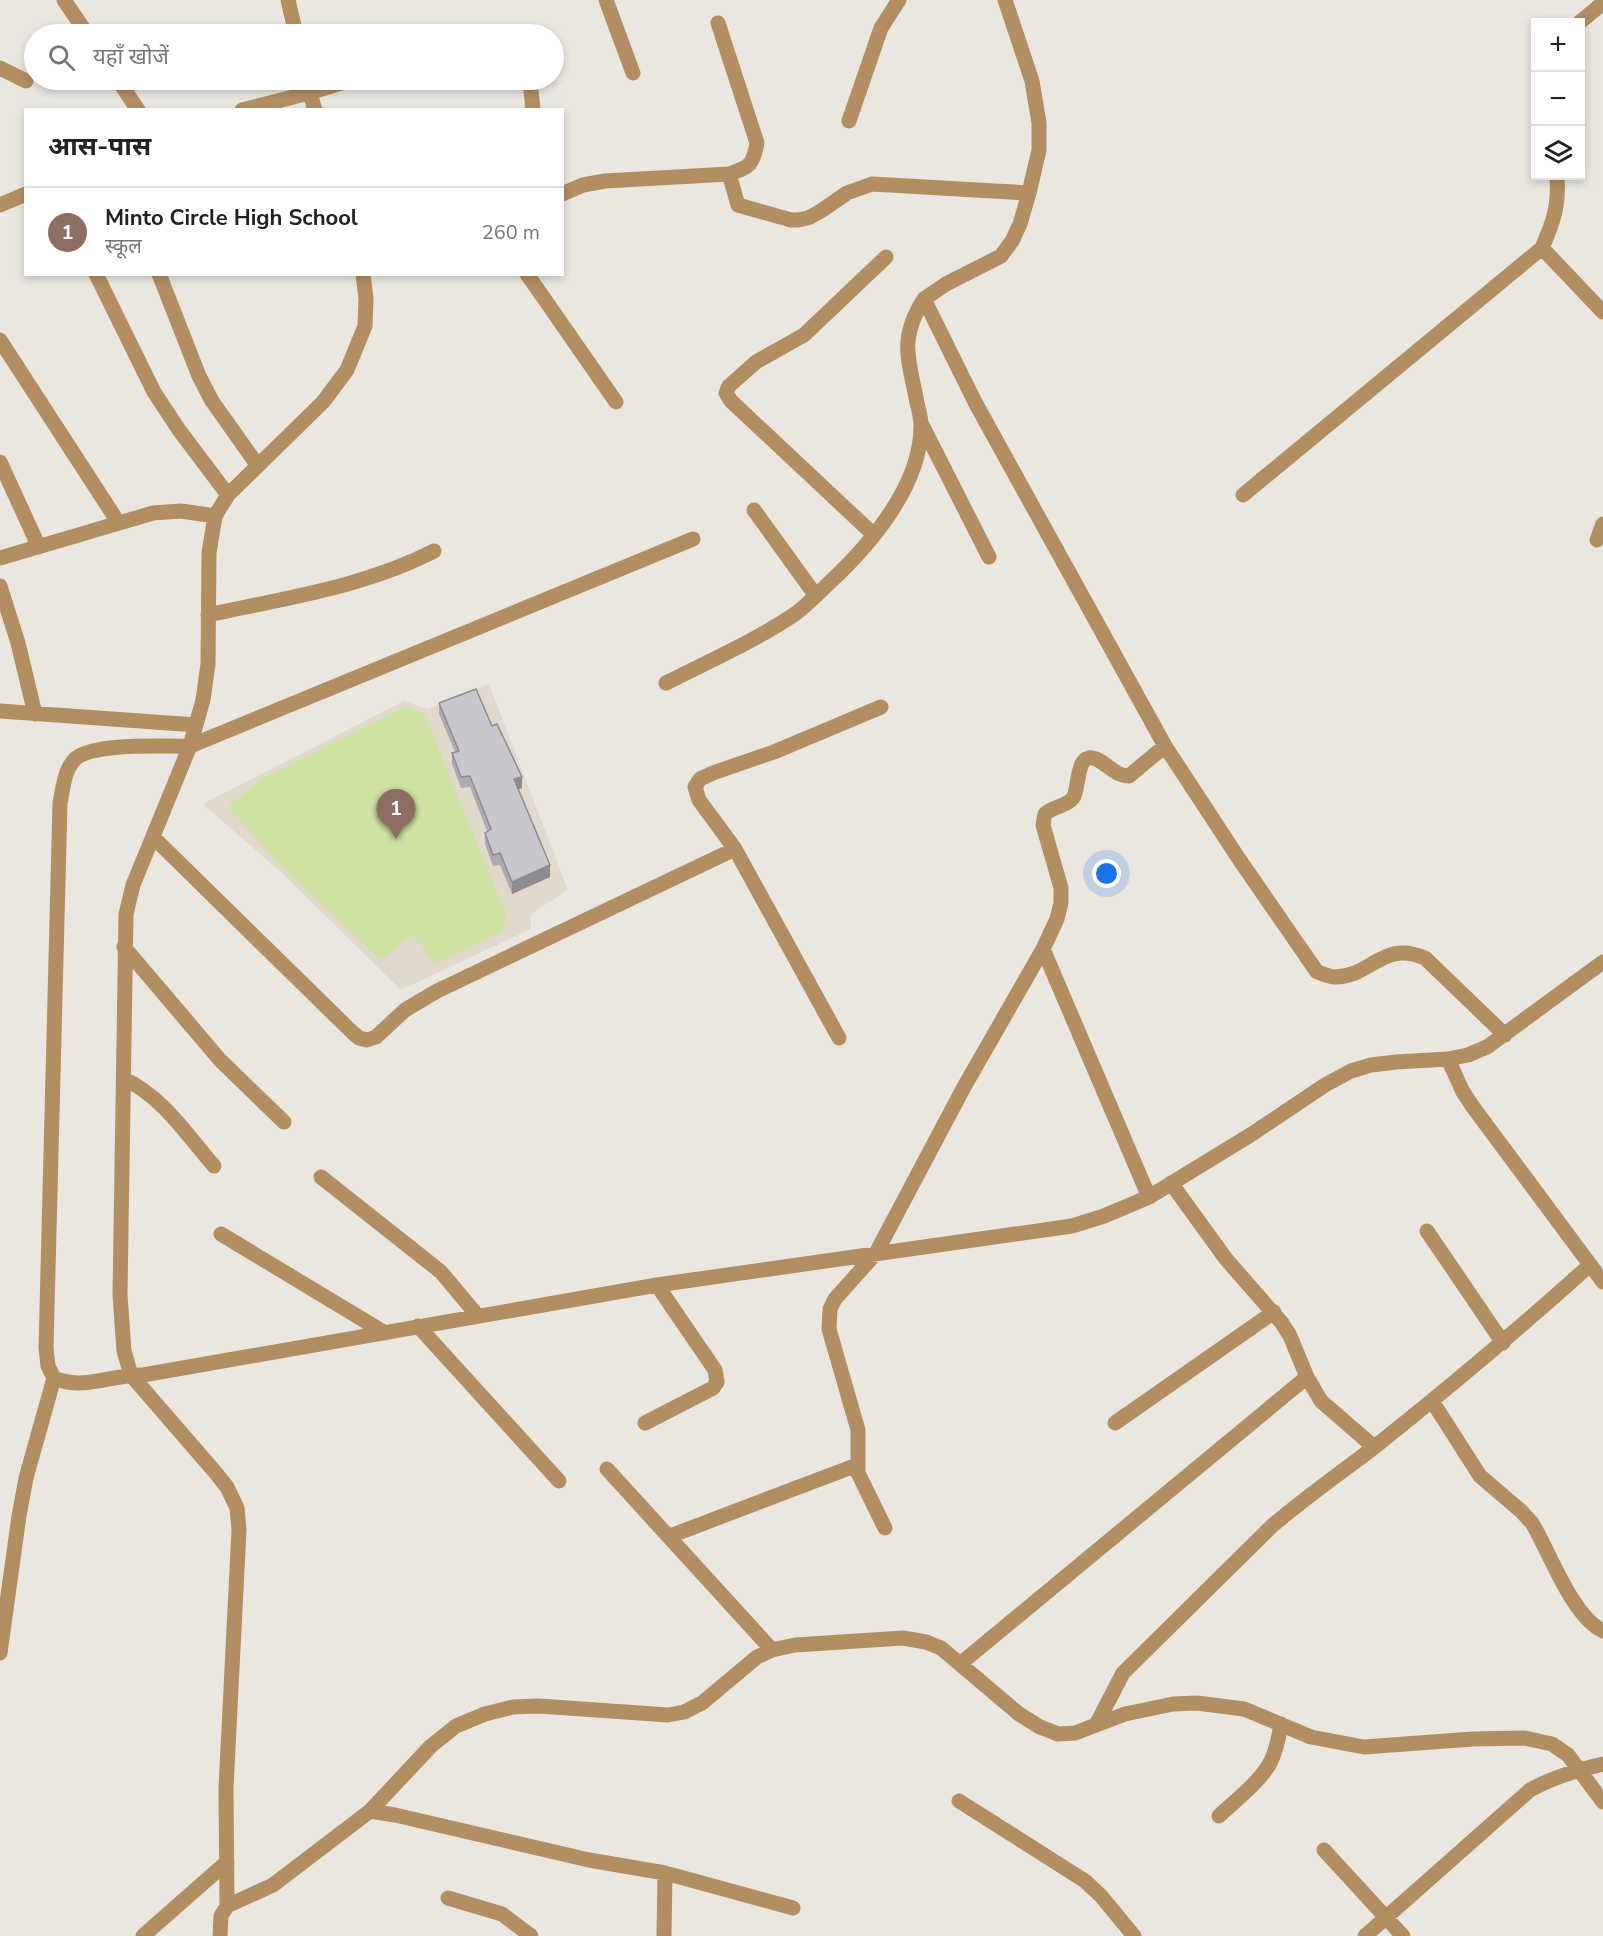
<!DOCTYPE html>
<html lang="hi">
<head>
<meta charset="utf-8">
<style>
  body { margin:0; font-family:"Nunito Sans","Noto Sans Devanagari",sans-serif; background:#f6f6f6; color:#222 }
  .controls { position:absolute; right:18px; top:18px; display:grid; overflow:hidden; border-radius:0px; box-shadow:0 3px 9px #0003 }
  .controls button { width:54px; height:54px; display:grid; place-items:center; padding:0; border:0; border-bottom:2px solid #e0e0e0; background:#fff; color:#222; font:30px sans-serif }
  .you { position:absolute; left:1107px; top:874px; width:21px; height:21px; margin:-15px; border:4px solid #fff; border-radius:50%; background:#1a73e8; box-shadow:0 0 0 9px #1a73e833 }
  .badge { display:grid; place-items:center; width:39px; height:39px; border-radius:50%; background:#0b8043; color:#fff; font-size:20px; font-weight:700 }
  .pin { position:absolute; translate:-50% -50px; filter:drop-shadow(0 2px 3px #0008) }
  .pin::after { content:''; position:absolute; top:32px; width:21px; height:18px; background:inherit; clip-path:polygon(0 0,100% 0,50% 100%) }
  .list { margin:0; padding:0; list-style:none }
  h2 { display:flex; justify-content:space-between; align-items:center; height:78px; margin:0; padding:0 24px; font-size:26px }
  h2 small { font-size:20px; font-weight:400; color:#767676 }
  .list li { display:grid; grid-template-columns:39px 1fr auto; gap:18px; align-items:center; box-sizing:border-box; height:90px; padding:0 24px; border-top:2px solid #e0e0e0 }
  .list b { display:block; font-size:22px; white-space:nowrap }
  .list p { margin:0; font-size:20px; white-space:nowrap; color:#767676 }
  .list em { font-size:20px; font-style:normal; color:#767676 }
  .icon { flex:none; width:33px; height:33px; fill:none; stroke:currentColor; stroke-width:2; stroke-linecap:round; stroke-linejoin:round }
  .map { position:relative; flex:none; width:1603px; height:1936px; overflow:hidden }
  .search { position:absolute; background:#fff; box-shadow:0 3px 9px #0003; left:24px; top:24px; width:540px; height:66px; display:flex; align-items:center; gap:15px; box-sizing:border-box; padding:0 21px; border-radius:33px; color:#767676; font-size:22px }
  .panel { position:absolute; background:#fff; box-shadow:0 3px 9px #0003; left:24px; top:108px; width:540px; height:168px; border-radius:0px }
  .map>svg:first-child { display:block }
</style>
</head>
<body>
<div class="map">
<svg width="1603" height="1936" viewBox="0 0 1603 1936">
  <rect width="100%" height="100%" fill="#eae7e0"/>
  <path fill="#e1d9cc" d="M489 684 568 890 531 914V929L401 990 283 874 203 804 404 701 428 709Z"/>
  <path fill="#cfe3a2" d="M404 707 424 713 506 914 502 932 435 964 413 935 380 960 283 867 228 807 261 779Z"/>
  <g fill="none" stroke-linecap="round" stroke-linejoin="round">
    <path stroke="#b38e63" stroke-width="15" d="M64 0 87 34
      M288 0 296 34
      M606 0 633 73
      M1005 0 1032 81 1039 123V150L1029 193 1020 224 1012 241 1001 256 946 284 924 299 976 404 1165 746 1239 859 1317 972C1323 974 1330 977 1335 977 1373 976 1382 940 1425 958L1505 1035
      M1580 22 1603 3
      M490 34 499 33 514 34
      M0 68 26 81
      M118 80 138 110
      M306 80 315 110
      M530 80 533 110
      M242 110 309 93 351 80
      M849 121 881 28 899 0
      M729 174 738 205 791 220H798L808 218 821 211 847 193 872 184 1029 193
      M562 194 583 185 605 181 729 174C750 167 753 165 757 143L718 23
      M0 205 26 194
      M1542 248 1603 312
      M96 274 154 392 179 430 228 495
      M159 274 199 376 212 401 258 466
      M527 274 616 402
      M0 340 118 522
      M922 425 989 557
      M0 462 39 547
      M1243 495 1542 248C1554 220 1559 206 1557 176
      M754 510 816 596
      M874 535 731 401 726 393 729 386 756 362 804 335 886 257
      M693 539 190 746C164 747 93 742 75 759 64 770 63 789 60 803L46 1348 48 1366 54 1378C84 1391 113 1374 143 1375L657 1285 1072 1226 1104 1216 1149 1197 1252 1134 1325 1085 1351 1071 1371 1065 1396 1062 1448 1059 1468 1055 1487 1047 1603 962
      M1597 540 1603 524
      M0 558 153 513 181 511 215 516
      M0 586 18 643 35 714
      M208 615C285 598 364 587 434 551
      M666 683C709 661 755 641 795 614 807 605 818 594 829 583 870 545 921 486 921 426 921 419 919 410 917 403 909 359 898 340 924 299
      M0 711 196 725
      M153 837 352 1032 359 1038 367 1040 376 1037 405 1010 437 991 735 849
      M124 947 220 1060 284 1122
      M1043 949 1149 1197
      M839 1038 735 849 699 800 695 787 700 779 713 773 774 752 881 707
      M1448 1059 1463 1092 1473 1107 1603 1282
      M124 1079C162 1096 187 1135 214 1166
      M321 1177 441 1272 477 1315
      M1171 1183 1226 1259 1282 1323 1290 1336 1307 1377 1321 1401 1374 1447
      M1427 1231 1503 1343
      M221 1234 385 1333
      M418 1326 559 1481
      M1432 1401 1480 1476 1521 1511 1532 1523C1550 1553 1572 1616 1603 1631
      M645 1423 713 1388 717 1382 715 1370 657 1285
      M1115 1423 1274 1312
      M607 1469 772 1650
      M885 1528 858 1473V1430L829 1329 830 1309 835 1299 876 1253 964 1087 1043 949 1057 919 1061 903V888L1043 825 1045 814C1053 806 1066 807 1073 798 1080 788 1075 751 1096 759 1108 764 1115 776 1129 776L1165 746
      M670 1536 857 1465
      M0 1653 19 1516 26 1478 54 1378
      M960 1664 1307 1377
      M1097 1723 1123 1673 1272 1526C1306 1497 1342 1472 1377 1445 1450 1387 1521 1327 1590 1265
      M959 1801 1085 1881 1101 1896 1134 1936
      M370 1811 395 1815 589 1860 665 1873 793 1908
      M1219 1816C1235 1801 1262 1780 1271 1761 1277 1749 1279 1736 1281 1724
      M1324 1850 1403 1936
      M448 1898 502 1914 531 1936
      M227 1906 226 1788 239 1530 237 1508 227 1487 215 1472 131 1375 124 1351 120 1295 126 914 133 885 190 746 203 700 208 664 209 553 215 516 228 495 323 402 347 370 365 326 366 299 363 274
      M143 1936 227 1862
      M220 1936 221 1916 227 1906 273 1885 370 1811 431 1746 456 1726 485 1714 513 1707 539 1706 668 1715 684 1712 702 1703 757 1657 772 1650 795 1645 903 1638 926 1642 941 1648 1019 1714 1040 1727 1058 1734 1075 1733 1125 1714 1173 1704 1197 1703 1244 1709 1311 1737 1364 1747 1473 1739 1525 1738 1552 1744 1568 1755 1603 1802
      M664 1936 665 1873
      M1365 1936 1530 1790C1553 1777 1577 1770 1603 1764"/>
  </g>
  <path fill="#adabb0" d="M439 703 492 726 522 788 518 789 550 877 512 894 500 865 493 866 485 844V833L487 831 470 787 461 788 452 764V753L455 752 439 714Z"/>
  <path fill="#8d8b90" d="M522 777V788L514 791V779Z
    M550 865V877L512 894V882Z"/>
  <path fill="#c9c7cd" stroke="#8d8b90" stroke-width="1.5" d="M476 689 492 726 497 724 522 777 514 779 550 865 512 882 500 853 493 855 485 833 491 829 470 776 461 777 452 753 459 751 439 703Z"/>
</svg>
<div class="controls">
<button>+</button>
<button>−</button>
<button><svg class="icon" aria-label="layers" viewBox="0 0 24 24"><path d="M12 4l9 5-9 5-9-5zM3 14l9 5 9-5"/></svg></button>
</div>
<div class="you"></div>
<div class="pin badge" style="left:396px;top:839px;background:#8d6e63">1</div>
<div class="search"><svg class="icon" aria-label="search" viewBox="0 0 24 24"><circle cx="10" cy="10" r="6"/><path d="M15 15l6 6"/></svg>यहाँ खोजें</div>
<section class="panel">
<h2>आस-पास<small></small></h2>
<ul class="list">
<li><span class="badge" style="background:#8d6e63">1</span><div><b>Minto Circle High School</b><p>स्कूल</p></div><em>260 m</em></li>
</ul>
</section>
</div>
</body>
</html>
